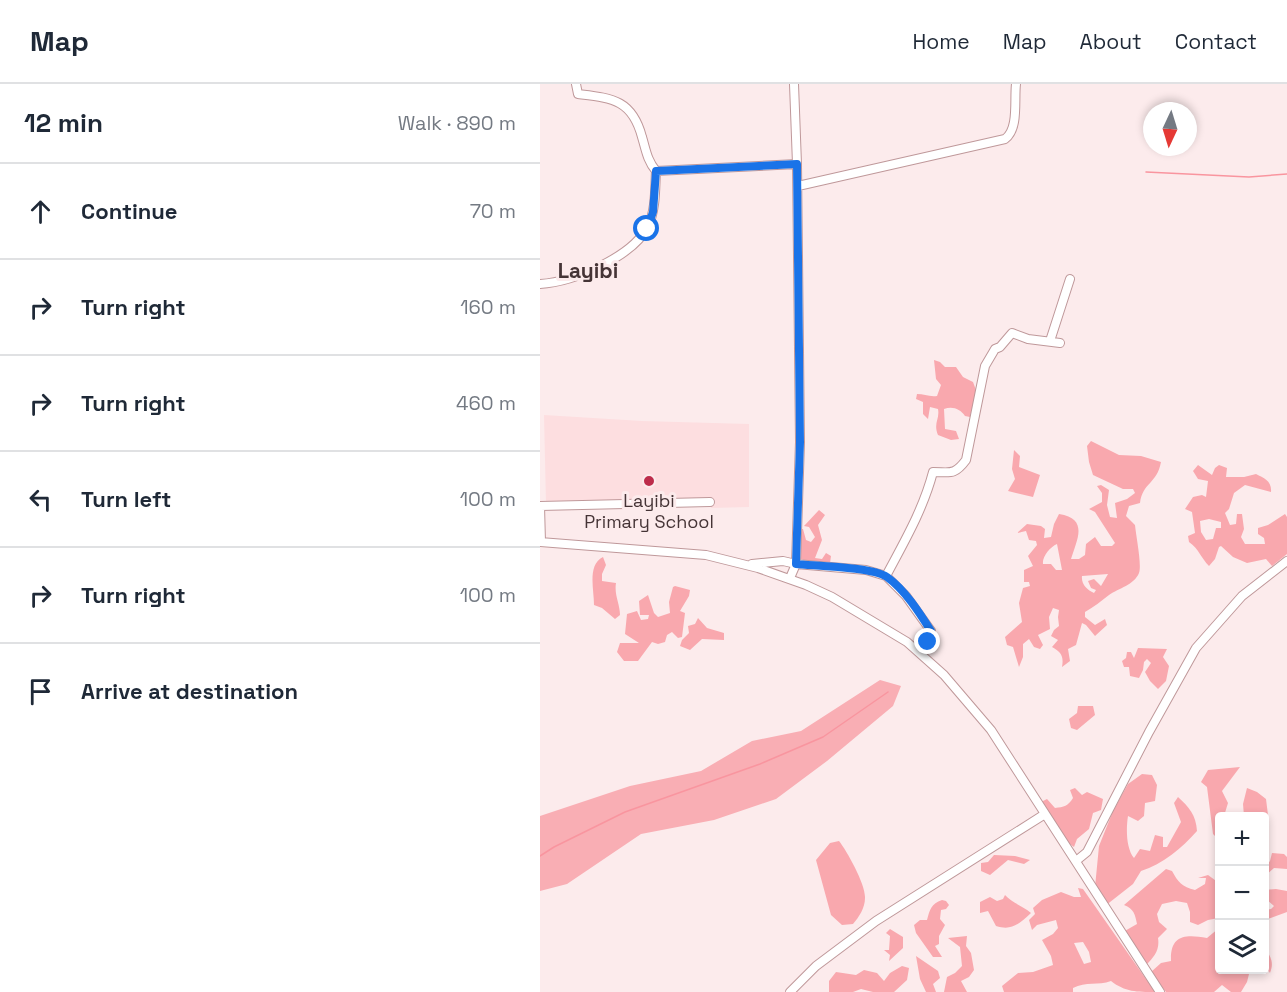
<!DOCTYPE html>
<html lang="en">
<head>
<meta charset="utf-8">
<style>
  body { margin:0; font-family:"Space Grotesk",sans-serif; background:#f2f2f3; color:#1f2937 }
  .controls { position:absolute; right:18px; bottom:18px; display:grid; overflow:hidden; border-radius:6px; box-shadow:0 3px 9px #0003 }
  .controls button { width:54px; height:54px; display:grid; place-items:center; padding:0; border:0; border-bottom:2px solid #e0e1e3; background:#fff; color:#1f2937; font:30px sans-serif }
  .compass { position:absolute; left:603px; top:18px; width:54px; height:54px; border-radius:50%; background:#fff; box-shadow:0 3px 9px #0003; rotate:184deg }
  .stop { position:absolute; width:18px; height:18px; margin:-14px; border:4px solid #1a73e8; border-radius:50%; background:#fff }
  .stop.end { background:#1a73e8; border-color:#fff; box-shadow:0 2px 6px #0008 }
  .list { margin:0; padding:0; list-style:none }
  h2 { display:flex; justify-content:space-between; align-items:center; height:78px; margin:0; padding:0 24px; font-size:26px }
  h2 small { font-size:20px; font-weight:400; color:#747a83 }
  .list li { display:grid; grid-template-columns:39px 1fr auto; gap:18px; align-items:center; box-sizing:border-box; height:96px; padding:0 24px; border-top:2px solid #e0e1e3 }
  .list b { display:block; font-size:22px; white-space:nowrap }
  .list em { font-size:20px; font-style:normal; color:#747a83 }
  .icon { flex:none; width:33px; height:33px; fill:none; stroke:currentColor; stroke-width:2; stroke-linecap:round; stroke-linejoin:round }
  .map { position:relative; flex:none; width:747px; height:908px; overflow:hidden }
  header { display:flex; align-items:center; gap:36px; box-sizing:border-box; height:84px; padding:0 30px; background:#fff; border-bottom:2px solid #e0e1e3 }
  header strong { font-size:28px }
  nav { display:flex; gap:33px; margin-inline-start:auto; font-size:21px }
  main { display:flex }
  aside { flex:1; background:#fff }
  .map>svg:first-child { display:block }
</style>
</head>
<body>
<header>
<strong>Map</strong>
<nav><a>Home</a><a>Map</a><a>About</a><a>Contact</a></nav>
</header>
<main>
<aside>
<h2>12 min<small>Walk · 890 m</small></h2>
<ul class="list">
<li><svg class="icon" aria-label="ahead" viewBox="0 0 24 24"><path d="M12 20V5M6 11l6-6 6 6"/></svg><div><b>Continue</b></div><em>70 m</em></li>
<li><svg class="icon" aria-label="right" viewBox="0 0 24 24"><path d="M7 20v-9h11M14 6l5 5-5 5"/></svg><div><b>Turn right</b></div><em>160 m</em></li>
<li><svg class="icon" aria-label="right" viewBox="0 0 24 24"><path d="M7 20v-9h11M14 6l5 5-5 5"/></svg><div><b>Turn right</b></div><em>460 m</em></li>
<li><svg class="icon" aria-label="left" viewBox="0 0 24 24"><path d="M17 20v-9H6M10 6l-5 5 5 5"/></svg><div><b>Turn left</b></div><em>100 m</em></li>
<li><svg class="icon" aria-label="right" viewBox="0 0 24 24"><path d="M7 20v-9h11M14 6l5 5-5 5"/></svg><div><b>Turn right</b></div><em>100 m</em></li>
<li><svg class="icon" aria-label="arrive" viewBox="0 0 24 24"><path d="M6 21V4h12l-3 4 3 4H6"/></svg><div><b>Arrive at destination</b></div></li>
</ul>
</aside>
<div class="map">
<svg width="747" height="908" viewBox="0 0 747 908">
  <rect width="100%" height="100%" fill="#fcebec"/>
  <path fill="#fddee0" d="M4 331 102 337 209 340V423L171 424V416L6 420Z"/>
  <path fill="#f9aeb4" d="M340 596 361 602 353 622 287 677 236 715 174 736 101 750 27 800 0 807V732L90 702 161 687 212 657 261 647Z"/>
  <path fill="#f9a8ae" fill-rule="evenodd" d="M394 276 400 278 405 283H416L423 293 433 298 436 306 430 333 425 332C420 325 413 322 404 325L405 345 416 347 419 355 411 356 398 351C393 339 400 335 398 325L390 323 388 335 383 330V318L376 315 377 310C384 310 389 313 397 312L401 301 396 295Z
    M551 357 579 371 601 372 621 378C617 400 603 398 600 419L589 422 586 432 595 441C596 452 602 481 599 489 594 501 579 504 569 511 561 517 554 523 545 528V533L555 541 565 535 567 541 555 552 546 541 542 539 536 561 528 565 530 577 522 583C524 572 521 568 512 563L518 556 511 552 514 546 519 542 518 533 519 526 513 524 509 533 510 545 498 551 503 561 500 565 494 563 489 555 483 560V573L479 583 473 563 467 561 465 553 482 538 479 519 483 504 490 502 489 498H484V486L493 482 488 472 497 461 496 457 489 456 486 447 477 449 487 440 501 442 505 445 504 454 511 453 514 440 519 430C549 435 537 455 531 475H539L545 471 546 460 555 453 561 462H572L575 459 555 428 549 425 562 418V409L557 402 561 401 569 406 567 421 570 433 577 434 575 419 587 415 595 409 593 405H583L553 391 549 378 547 362ZM517 460 522 486H516L511 480H503C502 473 510 463 517 460ZM568 490 561 502 554 495 548 497 551 504 556 506 554 509C547 506 541 500 542 492Z
    M474 366 480 372 479 383 500 391 493 413 468 407 475 395 472 385Z
    M658 381 672 391 675 384 679 381 687 384 686 393H704L716 390C724 394 732 397 731 408L705 401 694 409 689 425 685 429 690 441 696 440 697 430H702L704 445 701 453 705 460H725L724 454 718 450V444L728 441 745 430 747 433V470L732 482 726 475 707 479 693 473 681 462 679 463 675 475 669 482C661 474 659 465 649 458L648 452 655 449 652 428 645 425 653 413 662 411 666 413 668 397 658 395 653 387ZM669 435 681 438V444H676L673 455 666 456 661 448 660 437Z
    M279 426 285 431 278 441 282 456 275 474 282 475 286 469 291 472 290 479H272L261 475 259 465V445H263L266 456 271 458 275 453 269 443 264 442Z
    M63 473 66 481 62 490V497L76 499C74 511 80 520 80 531L75 535 62 524 54 521C54 505 47 481 63 473Z
    M135 502 150 506 149 512 140 527 145 529 142 553 138 554 132 548 127 551 125 558 118 560 112 558 98 577H84L77 568 80 559H99L85 550 87 530 97 527 101 536 108 535 109 531H100L99 517 108 511 114 529 118 533 130 529 129 518 133 503Z
    M158 534 167 544 184 549V556L162 555 150 566 140 562 142 556 149 549 148 542 155 540Z
    M598 564 627 565 623 573 629 582 626 597 618 605 610 597 605 588 611 579 607 575 604 578 603 586 599 594 590 592 589 583H584L582 577 586 574 587 568H591L594 574Z
    M538 622H553L555 631 537 646 531 644 529 635 537 629Z
    M700 683 682 707 688 719 684 732H680L679 753 677 754 673 750 667 703 661 698 668 686Z
    M602 690 612 691 617 701 615 717 605 719 604 732 598 737 588 732C586 745 586 764 594 774L600 765 610 767 615 751 623 753V763H627L641 738 634 719 638 713C649 723 656 731 657 747 642 764 623 780 601 787L593 800 565 822 555 803 559 762 573 727 588 700Z
    M535 704 542 711 547 708 563 715 561 726 553 729 549 745 537 755 534 763 524 756 499 719 507 715 515 724C524 723 528 722 533 714L530 706Z
    M707 704 717 708 726 715 728 731 725 734 704 732 703 720Z
    M299 757C307 767 326 801 325 814 325 824 319 833 313 840L302 841 291 831 276 776 290 759Z
    M732 769 744 770 747 773V785L734 784 725 792V783L730 777Z
    M454 771 475 772 490 776 484 780 468 776 450 791 441 787V779L448 778Z
    M626 785 632 787C638 798 642 803 655 806L665 800 666 794H658L668 791 679 799V834L668 836 658 841 650 838V828L647 819 636 817 622 820 617 830 619 838 627 845 618 854C620 866 614 873 606 881L583 848 597 840C595 830 594 825 584 821Z
    M538 804 543 805 615 908C597 908 585 908 571 897 558 902 546 897 533 904V908H464L462 902 478 889 493 888 513 881 511 872 502 856 513 850 518 844 516 836 497 841 492 846 489 836 495 830 493 824 502 816 521 808 534 813H541ZM543 858 549 868 551 878 544 880 534 859Z
    M736 805 747 807V828L725 836V826L731 825 734 822 726 815 725 806Z
    M465 811C472 819 483 822 491 829 479 840 472 847 456 842L448 827 440 829V818L450 813 457 817 463 815Z
    M402 816 406 817 409 821 406 825 401 826 400 835 405 841 399 852V860L395 862 402 873H393L376 849 374 841 380 836H387C390 825 391 820 402 816Z
    M679 844 680 886H687L688 888 692 886H710L707 898 701 908H691L682 901 674 908H626L611 888 621 879 631 877C630 851 645 850 667 854Z
    M350 845 363 853V864L349 877 350 871 344 866H349L350 852 346 849Z
    M427 852 426 862 431 869 434 886 429 893 421 897 427 908H404L407 893 415 889 422 882 420 863 408 854Z
    M725 861C729 873 735 876 730 889L725 882Z
    M376 872 398 887 400 894 393 900 396 908H386L380 895Z
    M362 882 369 884 367 896 354 908H333L321 905 313 908H289V897L296 888 316 891 324 886 337 889 344 897 350 889Z"/>
  <g fill="none" stroke-linecap="round" stroke-linejoin="round">
    <path stroke="#f9959f" stroke-width="1.5" d="M606 88 709 93 747 90
      M0 772 14 763 85 728 220 680 283 653 348 608"/>
    <g stroke="#bf989a" stroke-width="10">
      <path id="minor" d="M116 87 257 80
        M258 102 465 55C479 45 474 16 476 0
        M0 200C33 198 93 173 108 142 116 126 115 104 116 87 107 76 106 66 102 53 92 15 71 14 38 10L36 0
        M510 257 530 195
        M0 458 166 471 218 484 266 501 292 513 367 558 404 591 451 646 620 908
        M1 458 0 422 170 418
        M212 480 243 477 256 480 326 486 346 492 366 512 391 547 388 558 381 569
        M346 492C364 458 383 426 393 388 410 388 414 392 426 376L445 282 455 265 460 263 472 249 488 255 520 259
        M250 494 256 480 260 358 257 80 254 0
        M536 777 547 768 609 648 656 564 702 512 747 477
        M250 908 276 882 336 837 505 730"/>
    </g>
    <use href="#minor" stroke="#fff" stroke-width="8"/>
  </g>
  <g fill="none" stroke-linecap="round" stroke-linejoin="round">
    <path stroke="#1a73e8" stroke-width="8" d="M107 145 113 128 116 87 257 80 260 358 256 480C276 482 332 483 347 493 365 506 379 528 391 547L388 558"/>
  </g>
  <circle fill="#bd2c4b" stroke="#fcebec" stroke-width="2" cx="109" cy="397" r="6"/>
  <g text-anchor="middle" stroke-width="6" stroke-linejoin="round" paint-order="stroke">
    <g font-size="18" fill="#453436" stroke="#fcebec">
      <text x="109" y="423">Layibi<tspan x="109" dy="21">Primary School</tspan></text>
    </g>
    <g font-size="21" font-weight="bold" fill="#453436" stroke="#fcebec">
      <text x="48" y="194">Layibi</text>
    </g>
  </g>
</svg>
<div class="controls">
<button>+</button>
<button>−</button>
<button><svg class="icon" aria-label="layers" viewBox="0 0 24 24"><path d="M12 4l9 5-9 5-9-5zM3 14l9 5 9-5"/></svg></button>
</div>
<svg class="compass" viewBox="-18 -18 36 36"><path d="M0-13l5 13h-10z" fill="#e53935"/><path d="M0 13l5-13h-10z" fill="#747a83"/></svg>
<div class="stop" style="left:107px;top:145px"></div>
<div class="stop end" style="left:388px;top:558px"></div>
</div>
</main>
</body>
</html>
